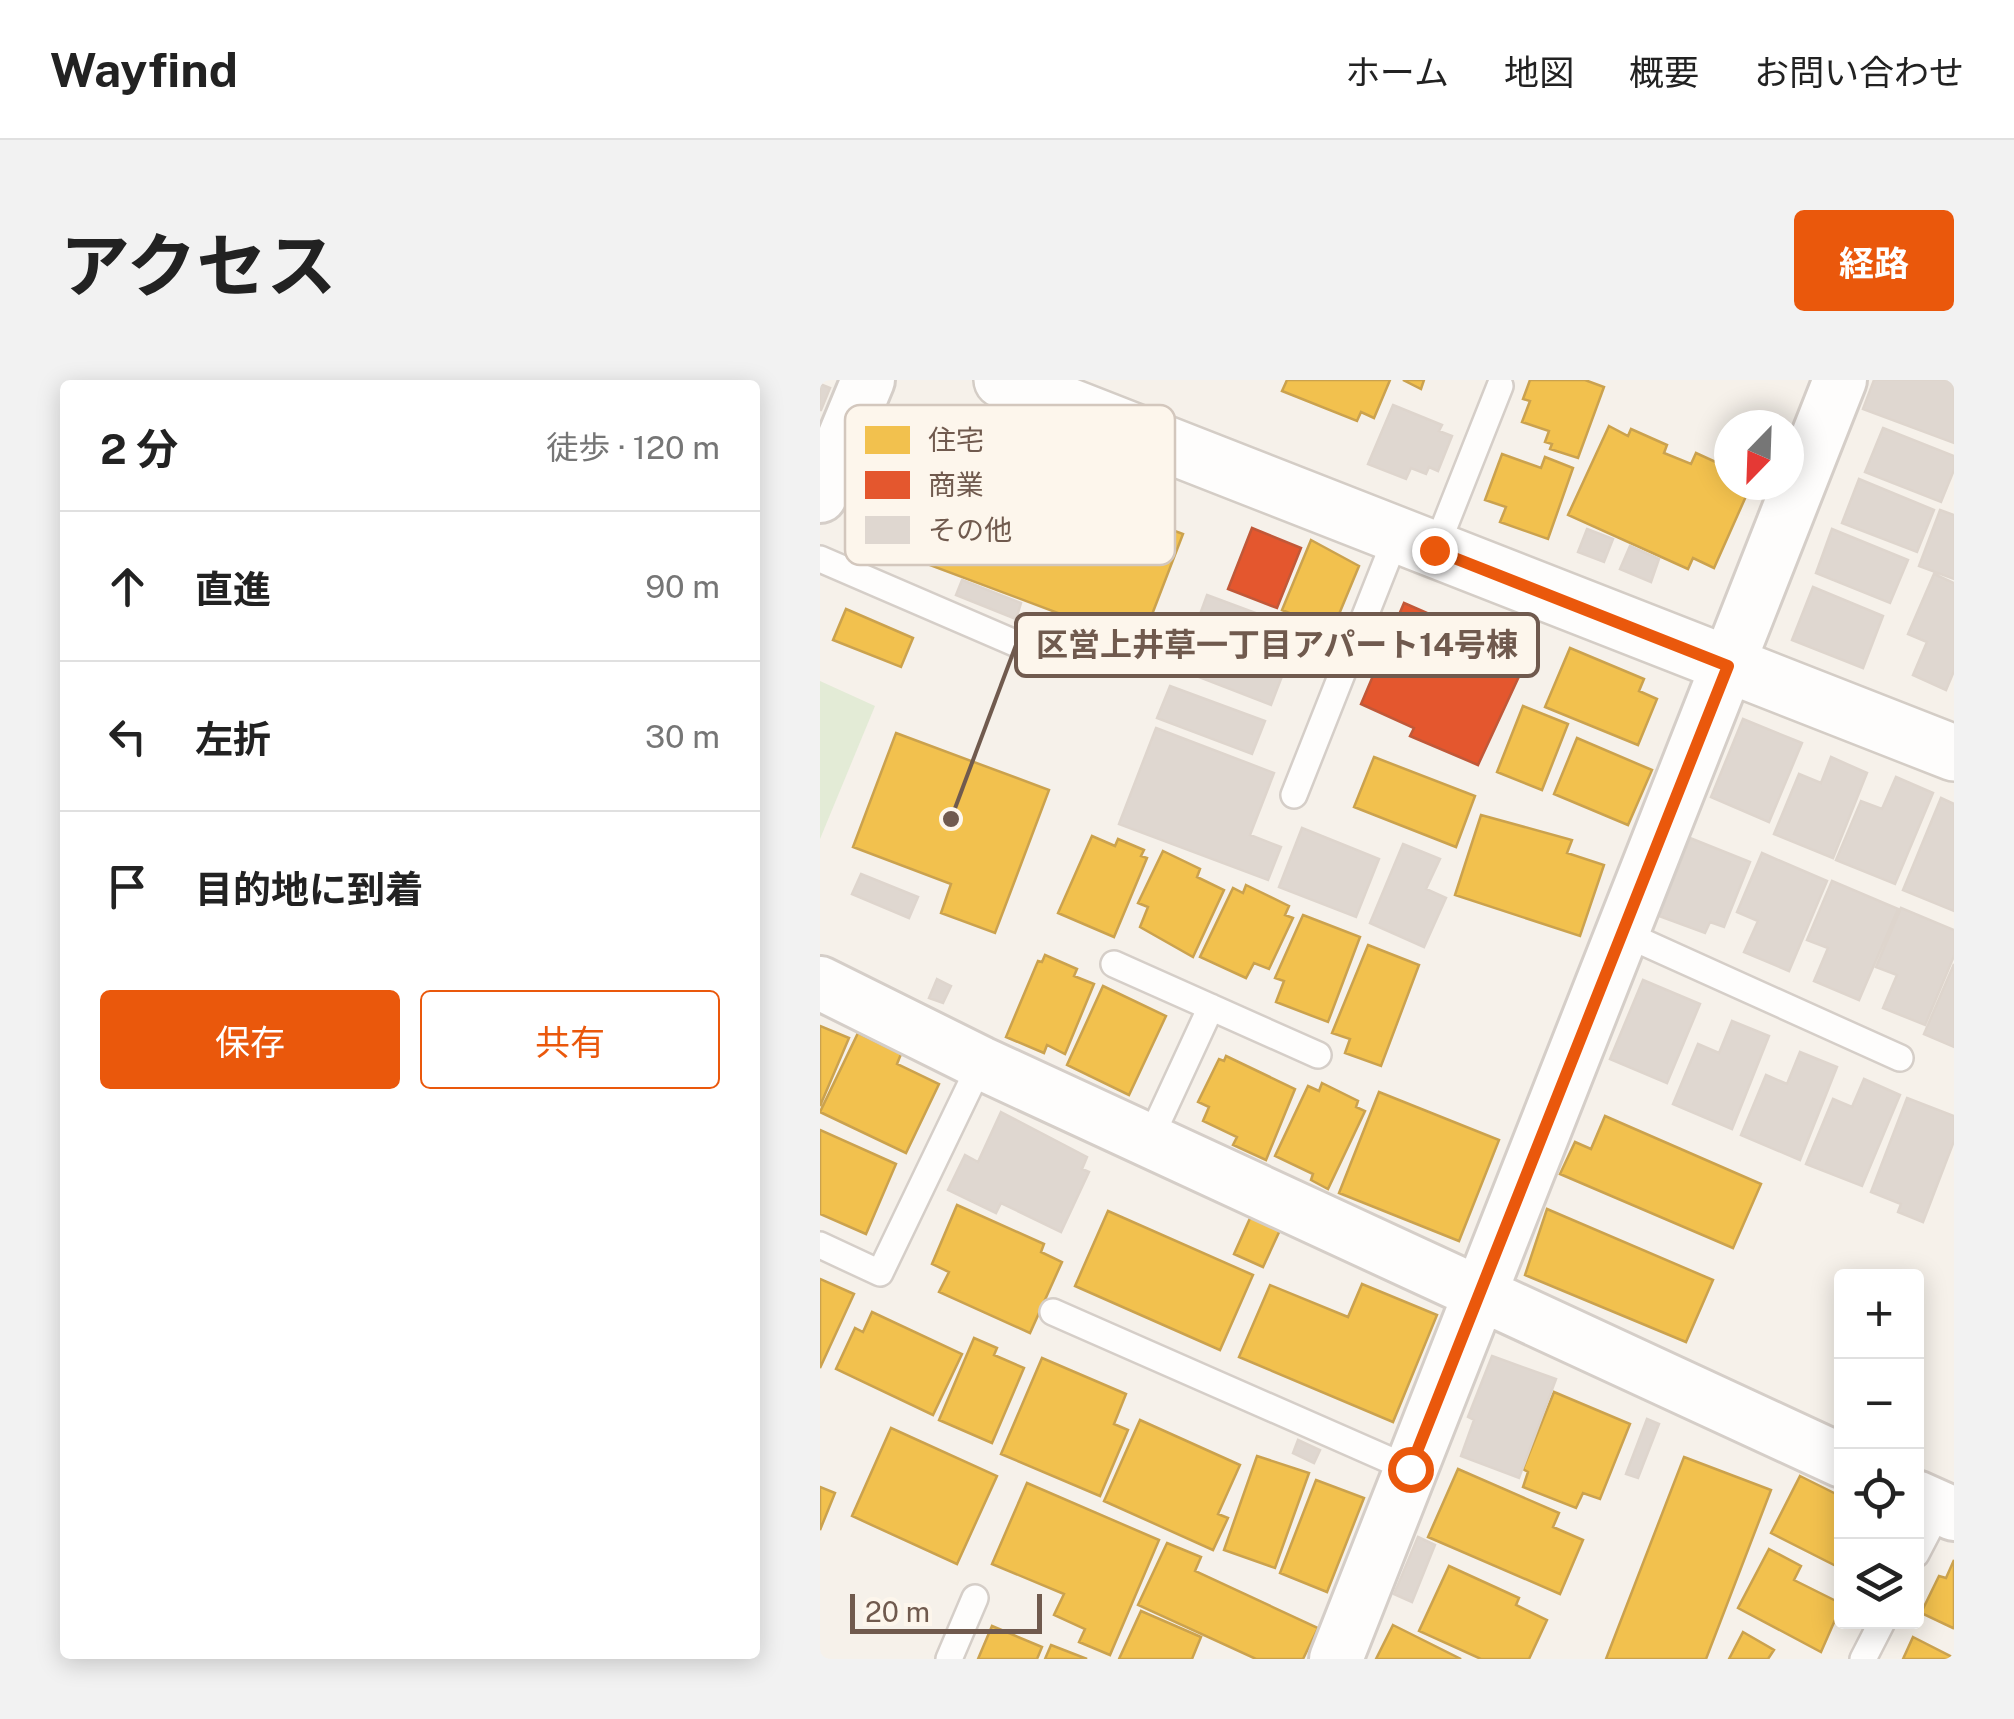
<!DOCTYPE html>
<html lang="ja">
<head>
<meta charset="utf-8">
<style>
  body { margin:0; font-family:"Public Sans","Noto Sans JP",sans-serif; background:#f2f2f2; color:#222 }
  .controls { position:absolute; right:30px; bottom:30px; display:grid; overflow:hidden; border-radius:10px; box-shadow:0 5px 25px #0003 }
  .controls button { width:90px; height:90px; display:grid; place-items:center; padding:0; border:0; border-bottom:2px solid #e0e0e0; background:#fff; color:#222; font:50px sans-serif }
  .compass { position:absolute; left:894px; top:30px; width:90px; height:90px; border-radius:50%; background:#fff; box-shadow:0 5px 25px #0003; rotate:203deg }
  .scale { position:absolute; left:30px; bottom:25px; width:192px; box-sizing:border-box; padding-left:10px; border:5px solid #705a4e; border-top:0; font-size:28px; line-height:35px; white-space:nowrap; color:#705a4e; -webkit-text-stroke:8px #fdf6ec; paint-order:stroke }
  .stop { position:absolute; width:30px; height:30px; margin:-22px; border:8px solid #ea580c; border-radius:50%; background:#fff }
  .stop.end { background:#ea580c; border-color:#fff; box-shadow:0 2px 10px #0008 }
  .list { margin:0; padding:0; list-style:none }
  h2 { display:flex; justify-content:space-between; align-items:center; height:130px; margin:0; padding:0 40px; font-size:42px }
  h2 small { font-size:32px; font-weight:400; color:#767676 }
  .list li { display:grid; grid-template-columns:65px 1fr auto; gap:30px; align-items:center; box-sizing:border-box; height:150px; padding:0 40px; border-top:2px solid #e0e0e0 }
  .list b { display:block; font-size:38px; white-space:nowrap }
  .list em { font-size:32px; font-style:normal; color:#767676 }
  .actions { display:flex; gap:20px; padding:30px 40px }
  .actions a { flex:1; padding:22px 0; border:2px solid #ea580c; border-radius:10px; text-align:center; font-size:35px; color:#ea580c }
  .actions .main { background:#ea580c; color:#fff }
  .icon { flex:none; width:55px; height:55px; fill:none; stroke:currentColor; stroke-width:2; stroke-linecap:round; stroke-linejoin:round }
  .map { position:relative; flex:none; width:1134px; height:1279px; overflow:hidden; border-radius:10px }
  header { display:flex; align-items:center; gap:60px; box-sizing:border-box; height:140px; padding:0 50px; background:#fff; border-bottom:2px solid #e0e0e0 }
  header strong { font-size:48px }
  nav { display:flex; gap:55px; margin-inline-start:auto; font-size:35px }
  .intro { display:flex; align-items:center; justify-content:space-between; box-sizing:border-box; height:240px; padding:0 60px }
  h1 { margin:0; font-size:70px }
  .button { padding:25px 45px; border-radius:10px; background:#ea580c; color:#fff; font-size:35px; font-weight:700 }
  main { display:flex; gap:60px; padding:0 60px }
  aside { flex:1; background:#fff; border-radius:10px; box-shadow:0 5px 25px #0003 }
  .map>svg:first-child { display:block }
</style>
</head>
<body>
<header>
<strong>Wayfind</strong>
<nav><a>ホーム</a><a>地図</a><a>概要</a><a>お問い合わせ</a></nav>
</header>
<div class="intro"><h1>アクセス</h1><a class="button">経路</a></div>
<main>
<aside>
<h2>2 分<small>徒歩 · 120 m</small></h2>
<ul class="list">
<li><svg class="icon" aria-label="ahead" viewBox="0 0 24 24"><path d="M12 20V5M6 11l6-6 6 6"/></svg><div><b>直進</b></div><em>90 m</em></li>
<li><svg class="icon" aria-label="left" viewBox="0 0 24 24"><path d="M17 20v-9H6M10 6l-5 5 5 5"/></svg><div><b>左折</b></div><em>30 m</em></li>
<li><svg class="icon" aria-label="arrive" viewBox="0 0 24 24"><path d="M6 21V4h12l-3 4 3 4H6"/></svg><div><b>目的地に到着</b></div></li>
</ul>
<div class="actions"><a class="main">保存</a><a>共有</a></div>
</aside>
<div class="map">
<svg width="1134" height="1279" viewBox="0 0 1134 1279">
  <rect width="100%" height="100%" fill="#f6f1ea"/>
  <path fill="#e3ebd6" d="M0 301 55 326 0 459Z"/>
  <path fill="#f2c14e" stroke="#cba24e" stroke-width="2.5" d="M467 0H570L554 38 541 32 537 41 462 11Z
    M583 0H604L601 9Z
    M710 0H765L784 7 758 78 730 69 732 64 725 62 729 51 702 42 710 21 703 19Z
    M789 46 808 56 811 49 847 65 844 73 871 84 876 73 909 88V105H931L894 188 873 178 868 189 748 135Z
    M120 63 363 154 321 263 316 261 305 290 244 267 254 239 51 163 70 111 98 122Z
    M682 74 721 88 725 77 753 88 728 159 680 142 686 127 665 120Z
    M491 160 539 186 512 251 462 230Z
    M26 229 93 258 81 287 13 260Z
    M750 268 824 299 819 311 837 319 818 365 725 327Z
    M703 326 748 344 722 410 677 392Z
    M76 353 229 410 175 553 121 533 131 504 33 467Z
    M757 358 832 390 808 445 734 414Z
    M554 377 655 416 636 467 534 427Z
    M661 435 752 460 747 473 784 485 760 556 635 515Z
    M272 456 295 466 298 459 324 470 321 476 327 478 294 557 238 533Z
    M343 471 380 489 377 497 404 510 373 577 320 547 328 527 318 523Z
    M426 505 469 526 465 535 473 538 449 589 434 583 426 598 380 577 413 508 423 513Z
    M483 535 540 557 508 642 456 622 464 601 455 598Z
    M548 565 599 585 561 686 525 673 530 659 512 653Z
    M225 575 257 589 254 596 274 604 245 674 227 665 224 673 186 657 218 581 222 582Z
    M283 606 346 636 309 715 247 685Z
    M0 646 29 658 0 726Z
    M38 653 81 674 77 684 119 704 86 773 0 732Z
    M406 676 475 709 446 780 413 765 417 757 383 741 389 727 378 722 399 679 404 681Z
    M502 703 538 721 536 727 545 731 508 809 491 800 493 794 455 776 488 706 499 711Z
    M559 712 679 760 639 861 519 813Z
    M785 736 941 804 913 868 740 794 755 762 771 769Z
    M0 750 76 784 46 854 0 834Z
    M137 825 224 864 221 872 242 882 210 953 119 912 129 892 112 884Z
    M727 829 893 900 866 962 705 895Z
    M288 831 433 895 400 970 255 906Z
    M431 836 460 850 443 887 414 874Z
    M0 899 34 914 0 988Z
    M542 904 617 935 573 1042 419 977 450 905 528 937Z
    M52 932 142 974 113 1035 16 989 35 948 43 952Z
    M154 958 177 968 174 975 204 988 172 1063 119 1040Z
    M222 978 306 1014 294 1044 308 1050 280 1116 181 1074Z
    M734 1012 810 1044 780 1119 763 1113 756 1128 703 1107 708 1092 703 1089Z
    M320 1040 420 1085 398 1134 408 1138 393 1170 284 1121Z
    M71 1048 177 1096 137 1184 32 1136Z
    M437 1076 489 1093 455 1188 404 1170Z
    M864 1077 951 1110 886 1279H786Z
    M638 1089 739 1133 733 1147 763 1160 740 1214 608 1157Z
    M980 1096 1022 1117V1189L951 1153Z
    M496 1100 544 1118 507 1212 460 1193Z
    M207 1103 339 1160 290 1275 259 1262 265 1249 234 1235 244 1214 172 1184Z
    M0 1107 15 1113 0 1150Z
    M347 1163 381 1177 375 1191 498 1248 483 1279H436L318 1225Z
    M949 1169 981 1186 974 1200 1022 1224 1001 1272 918 1228Z
    M1134 1180V1246L1133 1248 1101 1233 1119 1196 1126 1198Z
    M629 1186 699 1218 696 1225 727 1240 709 1279H661L599 1251Z
    M321 1231 381 1257 372 1279H299Z
    M573 1245 641 1279H556Z
    M172 1246 222 1267 217 1279H158Z
    M923 1252 954 1270 948 1279H909Z
    M1093 1257 1134 1278V1279H1083Z
    M231 1265 267 1279H225Z"/>
  <path fill="#e4572e" stroke="#c15838" stroke-width="2.5" d="M432 148 481 168 457 228 408 209Z
    M584 223 708 277 658 385 590 356 594 348 541 324Z"/>
  <path fill="#dfd7d0" stroke="#ded5cd" stroke-width="2.5" d="M1054 0H1134V63L1043 29Z
    M0 4 10 8 1 30H0Z
    M573 25 622 45 619 51 632 56 618 91 609 87 606 94 591 88 586 99 548 84Z
    M1063 48 1134 76V90L1121 122 1045 92Z
    M1039 99 1114 130 1097 172 1022 143Z
    M1120 130 1134 135V199L1099 186Z
    M767 149 793 159 784 182 758 172Z
    M1012 149 1088 180 1070 223 996 193Z
    M810 166 839 179 831 202 800 189Z
    M1114 194 1134 203V291L1126 310 1093 295 1107 262 1088 254Z
    M142 200 201 223 196 239 136 215Z
    M993 207 1063 236 1043 288 972 260Z
    M387 215 481 250 469 283 375 248Z
    M374 258 464 291 451 325 361 290Z
    M350 306 445 341 432 374 337 338Z
    M923 339 982 363 949 442 891 417Z
    M336 348 454 393 430 455 461 467 448 500 299 444Z
    M1011 377 1047 393 1013 478 954 454 979 394 1001 403Z
    M1076 397 1113 413 1075 504 1016 480 1041 421 1062 429Z
    M1121 418 1134 424V531L1083 510Z
    M482 448 559 479 536 537 459 507Z
    M870 458 930 482 904 547 890 542 885 553 839 536Z
    M583 464 620 479 606 509 626 518 604 567 550 543Z
    M942 473 1007 501 969 591 924 572 938 541 917 532Z
    M41 494 98 517 89 538 32 514Z
    M1012 501 1078 529 1039 620 994 601 1008 568 987 560Z
    M1081 528 1134 550V576L1105 645 1063 628 1077 595 1056 587Z
    M1134 584V667L1104 654Z
    M117 599 131 606 123 623 109 618Z
    M823 600 880 624 847 703 790 679Z
    M912 641 949 656 912 749 853 724 878 664 899 673Z
    M980 672 1017 687 980 780 921 755 946 695 967 704Z
    M1044 699 1080 715 1042 806 986 784 1013 719 1032 727Z
    M1087 718 1134 736V761L1103 842 1078 832 1081 824 1051 812Z
    M181 732 267 777 262 789 269 792 241 852 181 823 176 833 128 810 145 775 158 782Z
    M672 976 736 999 699 1098 641 1076 654 1040 648 1037Z
    M827 1039 839 1044 818 1098 806 1094Z
    M478 1060 500 1070 494 1083 473 1073Z
    M598 1157 615 1165 592 1222 574 1214Z"/>
  <g fill="none" stroke-linecap="round" stroke-linejoin="round">
    <g stroke="#d5cec8" stroke-width="30">
      <path id="lane" d="M615 170 680 6
        M0 179 234 280
        M474 415 577 155
        M803 553 1080 678
        M294 584 498 675
        M329 761 391 627
        M0 865 60 893 161 683
        M233 932 590 1089
        M1096 1174 1120 1128
        M129 1279 155 1218
        M1043 1279 1062 1242"/>
    </g>
    <g stroke="#d5cec8" stroke-width="58">
      <path id="street" d="M0 116 48 0
        M0 603 161 683 1022 1081
        M1096 1117 1134 1134
        M516 1279 1020 0"/>
    </g>
    <g stroke="#d4cdc6" stroke-width="60">
      <path id="secondary" d="M182 0 1134 373"/>
    </g>
    <use href="#lane" stroke="#fefdfc" stroke-width="25"/>
    <use href="#street" stroke="#fefdfc" stroke-width="52"/>
    <use href="#secondary" stroke="#fefdfc" stroke-width="55"/>
  </g>
  <g fill="none" stroke-linecap="round" stroke-linejoin="round">
    <path stroke="#ea580c" stroke-width="12" d="M590 1089 908 286 614 170"/>
  </g>
  <rect x="25" y="25" width="330" height="160" rx="15" fill="#fdf6ec" stroke="#d3c7bd" stroke-width="2.5"/>
  <rect x="45" y="46" width="45" height="28" fill="#f2c14e"/>
  <rect x="45" y="91" width="45" height="28" fill="#e4572e"/>
  <rect x="45" y="136" width="45" height="28" fill="#dfd7d0"/>
  <g font-size="28" fill="#705a4e">
    <text x="108" y="70">住宅</text>
    <text x="108" y="115">商業</text>
    <text x="108" y="160">その他</text>
  </g>
  <path fill="none" stroke="#705a4e" stroke-width="4" d="M131 439L196 265"/>
  <circle fill="#705a4e" stroke="#fdf6ec" stroke-width="4" cx="131" cy="439" r="10"/>
  <rect fill="#fdf6ec" stroke="#705a4e" stroke-width="4" x="196" y="234" width="522" height="62" rx="10"/>
  <g font-size="32" text-anchor="middle" font-weight="bold" fill="#705a4e">
    <text x="457" y="276">区営上井草一丁目アパート14号棟</text>
  </g>
</svg>
<div class="controls">
<button>+</button>
<button>−</button>
<button><svg class="icon" aria-label="locate" viewBox="0 0 24 24"><circle cx="12" cy="12" r="6"/><path d="M12 2v4M12 18v4M2 12h4M18 12h4"/></svg></button>
<button><svg class="icon" aria-label="layers" viewBox="0 0 24 24"><path d="M12 4l9 5-9 5-9-5zM3 14l9 5 9-5"/></svg></button>
</div>
<svg class="compass" viewBox="-18 -18 36 36"><path d="M0-13l5 13h-10z" fill="#e53935"/><path d="M0 13l5-13h-10z" fill="#767676"/></svg>
<div class="scale">20 m</div>
<div class="stop" style="left:590px;top:1089px"></div>
<div class="stop end" style="left:614px;top:170px"></div>
</div>
</main>
</body>
</html>
